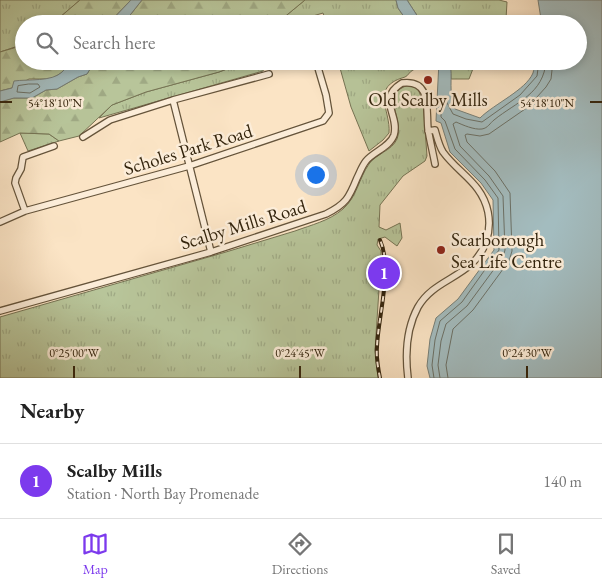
<!DOCTYPE html>
<html lang="en">
<head>
<meta charset="utf-8">
<style>
  body { margin:0; font-family:"EB Garamond",serif; background:#f6f6f6; color:#222 }
  .you { position:absolute; left:315px; top:174px; width:18px; height:18px; margin:-12px; border:4px solid #fff; border-radius:50%; background:#1a73e8; box-shadow:0 0 0 8px #1a73e833 }
  .badge { display:grid; place-items:center; width:32px; height:32px; border-radius:50%; background:#7c3aed; color:#fff; font-size:16px; font-weight:700 }
  .pin { position:absolute; translate:-50% -50%; border:2px solid #fff; box-shadow:0 1px 5px #0006 }
  .list { margin:0; padding:0; list-style:none }
  h2 { display:flex; justify-content:space-between; align-items:center; height:65px; margin:0; padding:0 20px; font-size:21px }
  h2 small { font-size:16px; font-weight:400; color:#767676 }
  .list li { display:grid; grid-template-columns:32px 1fr auto; gap:15px; align-items:center; box-sizing:border-box; height:75px; padding:0 20px; border-top:1px solid #e0e0e0 }
  .list b { display:block; font-size:19px; white-space:nowrap }
  .list p { margin:0; font-size:16px; white-space:nowrap; color:#767676 }
  .list em { font-size:16px; font-style:normal; color:#767676 }
  .icon { flex:none; width:28px; height:28px; fill:none; stroke:currentColor; stroke-width:2; stroke-linecap:round; stroke-linejoin:round }
  .map { position:relative; flex:none; width:602px; height:378px; overflow:hidden }
  .search { position:absolute; background:#fff; box-shadow:0 2px 8px #0003; left:15px; right:15px; top:15px; height:55px; display:flex; align-items:center; gap:12px; box-sizing:border-box; padding:0 18px; border-radius:28px; color:#767676; font-size:19px }
  .sheet { height:140px; background:#fff }
  nav { display:flex; justify-content:space-around; align-items:center; box-sizing:border-box; height:70px; border-top:1px solid #e0e0e0; background:#fff; font-size:14px; color:#767676 }
  nav a { display:grid; justify-items:center; gap:2px }
  nav .on { color:#7c3aed }
  .map>svg:first-child { display:block }
</style>
</head>
<body>
<div class="map">
<svg width="602" height="378" viewBox="0 0 602 378">
  <defs>
    <pattern id="grass-tufts" width="24" height="20" patternUnits="userSpaceOnUse" patternTransform="scale(1.25)"><rect width="24" height="20" fill="#b8c59a"/><path d="M3 7l-1-3M5 7V3M7 7l1-3M15 17l-1-3M17 17v-4M19 17l1-3" fill="none" stroke="#9fa984"/></pattern>
    <pattern id="forest-firs" width="22" height="20" patternUnits="userSpaceOnUse" patternTransform="scale(1.25)"><rect width="22" height="20" fill="#b8c59a"/><path d="M5 1l3.5 6h-7zM16 11l3.5 6h-7z" fill="#9fa984"/></pattern>
  </defs>
  <rect width="100%" height="100%" fill="#fbe4c5"/>
  <filter id="stains"><feTurbulence type="fractalNoise" baseFrequency=".004" numOctaves="4"/><feColorMatrix values="0 0 0 0 .2 0 0 0 0 .09 0 0 0 0 .02 0 0 0 .5 -.17"/></filter>
  <radialGradient id="worn" r=".72"><stop offset=".6" stop-color="#630" stop-opacity="0"/><stop offset="1" stop-color="#630" stop-opacity=".3"/></radialGradient>
  <path fill="url(#grass-tufts)" stroke="#767454" d="M0 0H80L52 24H24V44L0 52Z
    M305 0H396L398 8 409 24H327L323 13 306 18 300 24H283L282 19Z
    M407 0H499L507 2 506 19 503 24H425L420 20Z
    M248 61H266L263 71 99 118 112 105 146 92 219 72Z
    M338 61H439V65L436 68 434 64H429V67L425 69 424 66C421 67 416 68 413 70 409 72 408 76 405 77 369 87 391 110 389 133L383 140 369 151 351 107Z
    M450 61H476L469 79H451Z
    M410 85 418 89 423 102 427 156 425 161 403 176 380 205 379 227 386 230 400 223 402 238 397 246 385 237 378 239 377 245 381 251V259L375 350 378 378H0V317C75 295 151 274 226 252 249 245 272 238 295 231 311 225 329 221 343 209 357 197 359 178 369 164 375 154 392 151 397 139 405 120 378 92 410 85Z
    M20 133 49 134 59 141 28 151Z"/>
  <path fill="url(#forest-firs)" stroke="#767454" d="M80 0H131L108 24H52Z
    M142 0H305L282 19 283 24H123Z
    M24 45V61H68L63 72 51 79H29L12 88 0 91V52Z
    M95 61H248L219 72 146 92 112 105 79 136 59 141 49 134 20 133 0 142V102L13 98H32L46 90 57 89 78 77 87 74Z"/>
  <path fill="#a3bcbf" stroke="#767f78" d="M131 0H142L123 24H108Z
    M396 0H407L420 20 425 24H409L398 8Z
    M538 0H602V378H430L427 366 430 339 436 318 458 299 494 250 493 200 481 183 450 152 441 123 436 121 439 61H450C453 78 448 93 455 109L480 118C494 104 526 90 533 73 534 70 534 65 535 61H578V24H541V19Z
    M68 61H95L87 74 78 77 57 89 46 90 32 98H14L0 102V91L12 88 14 81C28 79 52 82 62 72 65 70 66 65 68 61Z"/>
  <g fill="none" stroke-linecap="round" stroke-linejoin="round">
    <path stroke="#6b7066" stroke-width="1" d="M29 84H38L40 87 30 93 17 92 18 86Z
      M434 378 432 365 435 340 440 321 462 302 499 250 498 198 485 180 455 149 445 121 441 117V103L443 101H446L453 114 466 119 482 122 520 95 537 76 539 61
      M440 378 438 365 441 341 446 324 467 306 503 257 505 250 503 196 489 176 460 146 453 124 456 122C463 125 474 130 482 129 488 128 490 123 494 120 516 102 544 94 546 61
      M448 378 446 365 453 329 473 310 509 261 512 251 510 193 495 171 467 142 465 135 467 134 480 136 489 134 528 107 546 87 551 79 553 61"/>
    <g stroke="#65543b" stroke-width="8">
      <path id="street" d="M173 100 211 252
        M83 137 110 120 173 100 269 74
        M25 211 15 183 16 178 21 169 23 157 54 146
        M0 222 25 211 189 166 323 121 329 113 326 95 316 61
        M0 311 211 252 326 214C346 204 349 198 357 178 360 172 362 166 366 161 373 152 390 147 394 135 400 115 376 99 402 83 432 79 426 109 428 129 430 141 433 153 435 164
        M408 378C405 354 406 329 418 307 435 277 473 278 486 242 489 233 490 222 488 212 482 183 459 174 443 152 439 146 437 137 435 130L428 131"/>
    </g>
    <use href="#street" stroke="#fcedd9" stroke-width="5.5"/>
    <g stroke="#33240d" stroke-width="4">
      <path id="rail" d="M380 378C378 368 376 357 377 347 378 316 393 269 380 240"/>
    </g>
    <use href="#rail" stroke="#fcedd9" stroke-width="2" stroke-dasharray="5.5" stroke-linecap="butt"/>
  </g>
  <path fill="none" stroke="#33240d" stroke-width="2" d="M0 102H12M590 102H602M74 366V378M300 366V378M527 366V378"/>
  <g fill="#8f2418" stroke="#fcedd9" stroke-width="2">
    <circle cx="428" cy="80" r="5"/>
    <circle cx="441" cy="250" r="5"/>
  </g>
  <g text-anchor="middle" stroke-width="5" stroke-linejoin="round" paint-order="stroke">
    <g font-size="19" fill="#33240d" stroke="#fcedd9">
      <text x="428" y="106">Old Scalby Mills</text>
      <text x="451" y="246" text-anchor="start">Scarborough<tspan x="451" dy="22">Sea Life Centre</tspan></text>
    </g>
    <g font-size="19" fill="#33240d" stroke="#fcedd9">
      <text transform="translate(188 149) rotate(-17)" y="7">Scholes Park Road</text>
      <text transform="translate(243 224) rotate(-17)" y="7">Scalby Mills Road</text>
    </g>
  </g>
  <g font-size="12" text-anchor="middle" fill="#33240d" stroke="#fcedd9" stroke-width="5" stroke-linejoin="round" paint-order="stroke">
    <text x="55" y="107">54°18'10"N</text>
    <text x="547" y="107">54°18'10"N</text>
    <text x="74" y="357">0°25'00"W</text>
    <text x="300" y="357">0°24'45"W</text>
    <text x="527" y="357">0°24'30"W</text>
  </g>
  <rect width="100%" height="100%" filter="url(#stains)"/>
  <rect width="100%" height="100%" fill="url(#worn)"/>
</svg>
<div class="you"></div>
<div class="pin badge" style="left:384px;top:273px">1</div>
<div class="search"><svg class="icon" aria-label="search" viewBox="0 0 24 24"><circle cx="10" cy="10" r="6"/><path d="M15 15l6 6"/></svg>Search here</div>
</div>
<section class="sheet">
<h2>Nearby<small></small></h2>
<ul class="list">
<li><span class="badge">1</span><div><b>Scalby Mills</b><p>Station · North Bay Promenade</p></div><em>140 m</em></li>
</ul>
</section>
<nav>
<a class="on"><svg class="icon" aria-label="map" viewBox="0 0 24 24"><path d="M3 6l6-2 6 2 6-2v14l-6 2-6-2-6 2zM9 4v14M15 6v14"/></svg>Map</a>
<a><svg class="icon" aria-label="directions" viewBox="0 0 24 24"><path d="M12 3l9 9-9 9-9-9zM9 14v-3h6M13 9l2 2-2 2"/></svg>Directions</a>
<a><svg class="icon" aria-label="saved" viewBox="0 0 24 24"><path d="M7 4h10v16l-5-4-5 4z"/></svg>Saved</a>
</nav>
</body>
</html>
